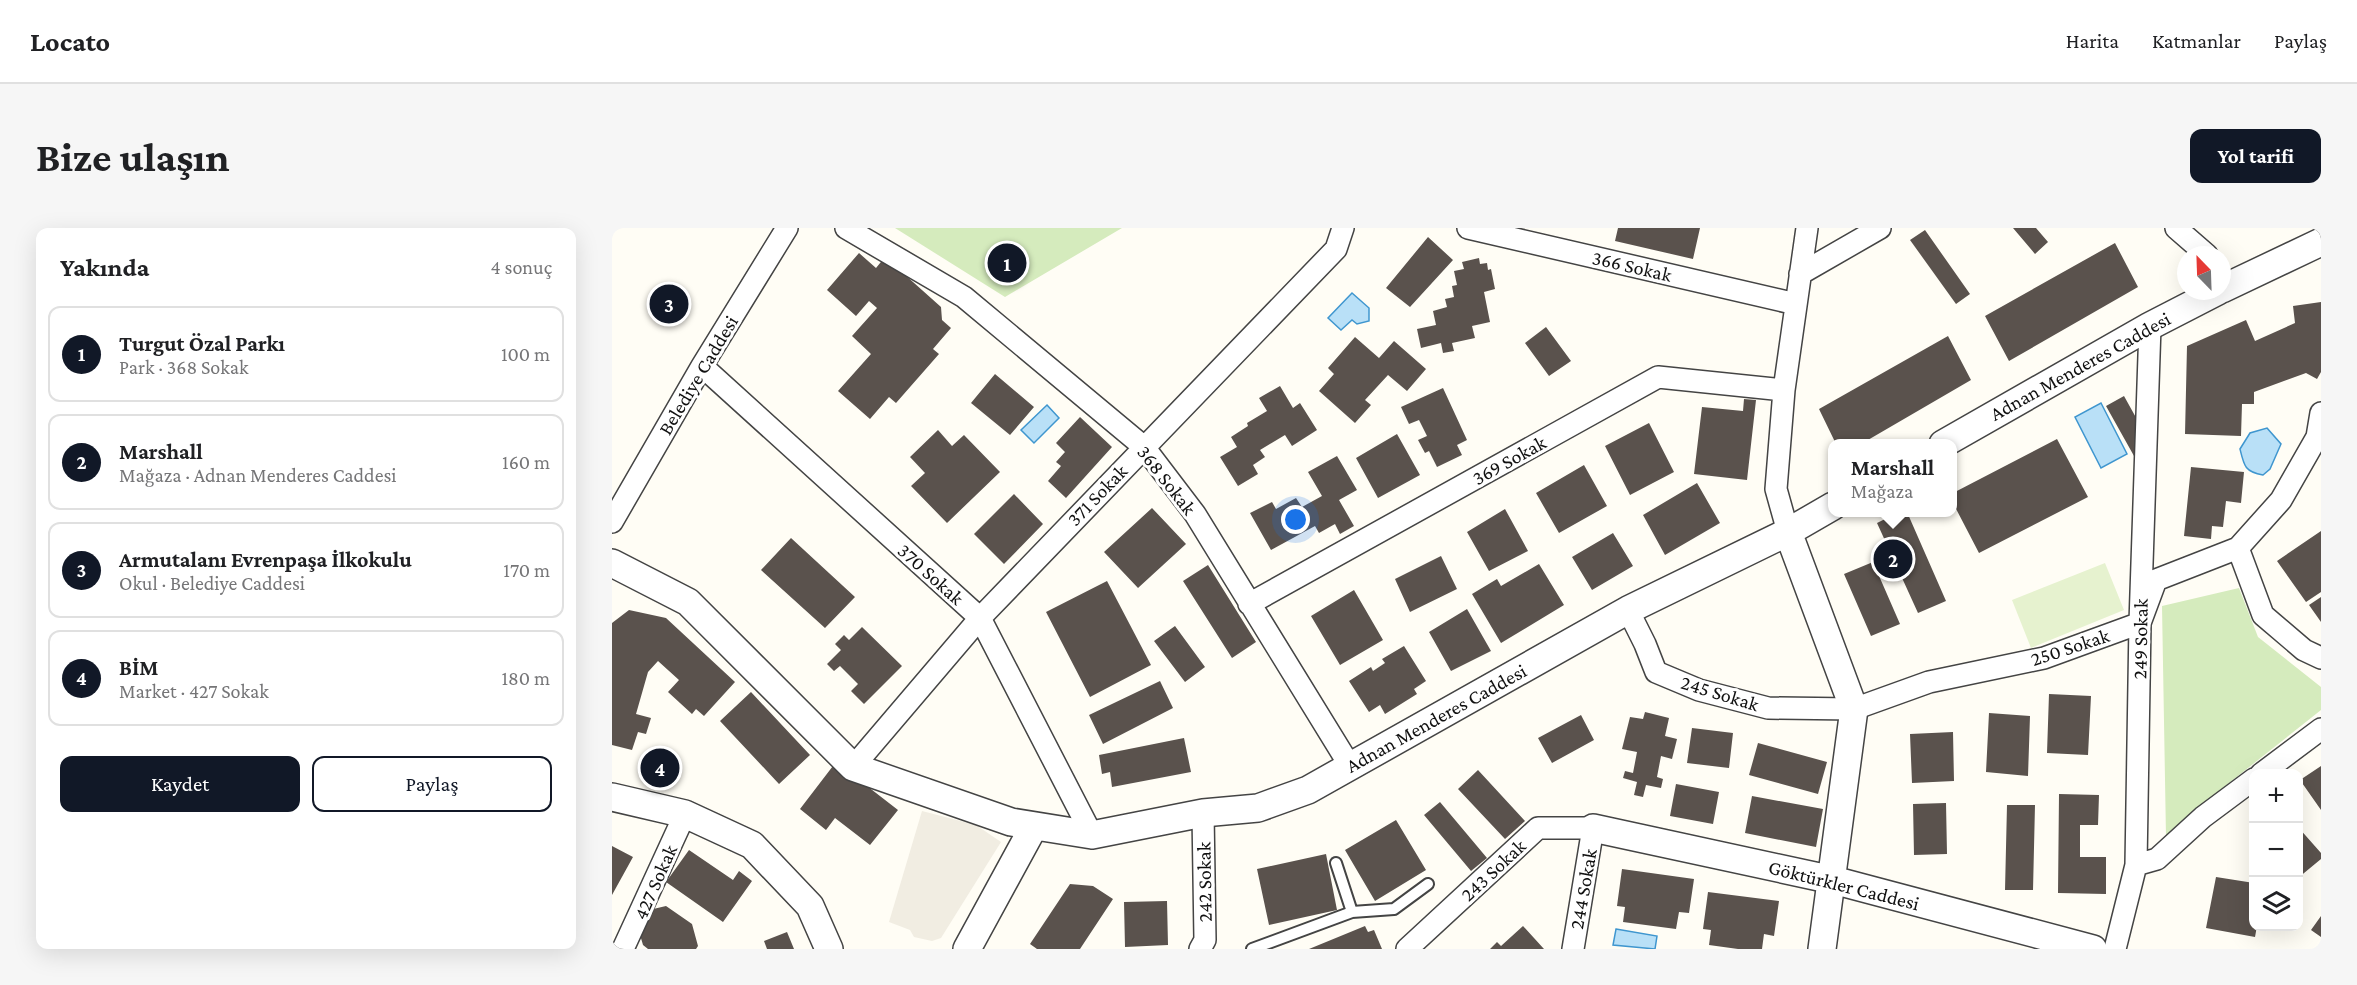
<!DOCTYPE html>
<html lang="tr">
<head>
<meta charset="utf-8">
<style>
  body { margin:0; font-family:"Crimson Pro",serif; background:#f6f6f6; color:#202124 }
  .controls { position:absolute; right:18px; bottom:18px; display:grid; overflow:hidden; border-radius:12px; box-shadow:0 6px 24px #0002 }
  .controls button { width:54px; height:54px; display:grid; place-items:center; padding:0; border:0; border-bottom:2px solid #e0e0e0; background:#fff; color:#202124; font:30px sans-serif }
  .compass { position:absolute; left:1565px; top:18px; width:54px; height:54px; border-radius:50%; background:#fff; box-shadow:0 6px 24px #0002; rotate:337deg }
  .you { position:absolute; left:684px; top:292px; width:21px; height:21px; margin:-15px; border:4px solid #fff; border-radius:50%; background:#1a73e8; box-shadow:0 0 0 9px #1a73e833 }
  .badge { display:grid; place-items:center; width:39px; height:39px; border-radius:50%; background:#111827; color:#fff; font-size:20px; font-weight:700 }
  .pin { position:absolute; translate:-50% -50%; border:3px solid #fff; box-shadow:0 2px 6px #0006 }
  .popup { position:absolute; left:1216px; top:211px; width:129px; height:78px; box-sizing:border-box; display:grid; place-content:center; border-radius:12px; background:#fff; filter:drop-shadow(0 2px 4px #0005); font-size:20px; white-space:nowrap; color:#757577 }
  .popup b { font-size:22px; color:#202124 }
  .popup::after { content:''; position:absolute; left:50%; top:100%; margin-left:-12px; border:12px solid transparent; border-top-color:#fff }
  .list { margin:0; padding:0; list-style:none }
  h2 { display:flex; justify-content:space-between; align-items:center; height:78px; margin:0; padding:0 24px; font-size:26px }
  h2 small { font-size:20px; font-weight:400; color:#757577 }
  .list li { display:grid; grid-template-columns:39px 1fr auto; gap:18px; align-items:center; box-sizing:border-box; height:96px; margin:0 12px 12px; padding:0 12px; border:2px solid #e0e0e0; border-radius:12px }
  .list b { display:block; font-size:22px; white-space:nowrap }
  .list p { margin:0; font-size:20px; white-space:nowrap; color:#757577 }
  .list em { font-size:20px; font-style:normal; color:#757577 }
  .actions { display:flex; gap:12px; padding:18px 24px }
  .actions a { flex:1; padding:14px 0; border:2px solid #111827; border-radius:12px; text-align:center; font-size:21px; color:#111827 }
  .actions .main { background:#111827; color:#fff }
  .icon { flex:none; width:33px; height:33px; fill:none; stroke:currentColor; stroke-width:2; stroke-linecap:round; stroke-linejoin:round }
  .map { position:relative; flex:none; width:1709px; height:721px; overflow:hidden; border-radius:12px }
  header { display:flex; align-items:center; gap:36px; box-sizing:border-box; height:84px; padding:0 30px; background:#fff; border-bottom:2px solid #e0e0e0 }
  header strong { font-size:28px }
  nav { display:flex; gap:33px; margin-inline-start:auto; font-size:21px }
  .intro { display:flex; align-items:center; justify-content:space-between; box-sizing:border-box; height:144px; padding:0 36px }
  h1 { margin:0; font-size:42px }
  .button { padding:15px 27px; border-radius:12px; background:#111827; color:#fff; font-size:21px; font-weight:700 }
  main { display:flex; gap:36px; padding:0 36px }
  aside { flex:1; background:#fff; border-radius:12px; box-shadow:0 6px 24px #0002 }
  .map>svg:first-child { display:block }
</style>
</head>
<body>
<header>
<strong>Locato</strong>
<nav><a>Harita</a><a>Katmanlar</a><a>Paylaş</a></nav>
</header>
<div class="intro"><h1>Bize ulaşın</h1><a class="button">Yol tarifi</a></div>
<main>
<aside>
<h2>Yakında<small>4 sonuç</small></h2>
<ul class="list">
<li><span class="badge">1</span><div><b>Turgut Özal Parkı</b><p>Park · 368 Sokak</p></div><em>100 m</em></li>
<li><span class="badge">2</span><div><b>Marshall</b><p>Mağaza · Adnan Menderes Caddesi</p></div><em>160 m</em></li>
<li><span class="badge">3</span><div><b>Armutalanı Evrenpaşa İlkokulu</b><p>Okul · Belediye Caddesi</p></div><em>170 m</em></li>
<li><span class="badge">4</span><div><b>BİM</b><p>Market · 427 Sokak</p></div><em>180 m</em></li>
</ul>
<div class="actions"><a class="main">Kaydet</a><a>Paylaş</a></div>
</aside>
<div class="map">
<svg width="1709" height="721" viewBox="0 0 1709 721">
  <rect width="100%" height="100%" fill="#fffdf5"/>
  <path fill="#d5ebbd" d="M283 0H510L393 69Z
    M1627 360 1646 409 1709 459V482L1583 582 1554 609 1550 378Z"/>
  <path fill="#e6f2cf" d="M1493 335 1512 382 1419 420 1400 372Z"/>
  <path fill="#f1ede2" d="M310 583 364 597 389 614 329 710 320 713 302 709 298 702 277 694Z"/>
  <path fill="#b9e0f7" stroke="#3f96cf" stroke-width="1.5" d="M740 65 757 80V93L745 96 740 92 729 102 716 90Z
    M1489 175 1515 226 1489 240 1463 189Z
    M435 177 447 190 422 215 409 202Z
    M1655 200 1669 216 1658 241 1651 247C1633 244 1632 238 1628 221L1638 205Z
    M1004 701 1045 708 1043 721 1001 717Z"/>
  <path fill="#5a524d" d="M1006 0H1088L1081 31 1003 13Z
    M1401 0H1424L1436 14 1423 26Z
    M1313 2 1358 66 1344 76 1298 12Z
    M816 9 841 32 798 79 774 60Z
    M1503 15 1526 59 1397 133 1373 88Z
    M247 25 264 40 273 29 329 79 330 92 339 100 321 121 327 126 284 175 277 169 258 191 226 163 259 126 240 108 265 80 257 73 244 88 215 62Z
    M867 30 868 36 875 35 876 42 879 41 883 61 872 64 878 94 860 98 863 110 840 115 842 123 831 125 829 115 809 120 805 101 824 97 821 83 835 79 833 71 842 69 840 58 845 57 842 43 852 41 850 34Z
    M1709 74V144L1705 151 1694 145 1642 164V176H1630L1629 208 1573 206 1575 118 1634 92 1643 113 1683 95 1681 78Z
    M934 99 959 133 937 148 913 115Z
    M1336 108 1359 152 1249 216H1224L1207 181Z
    M743 109 767 130 782 113 814 141 795 163 776 147 753 172 759 177 743 195 707 163 722 146 716 140Z
    M383 146 422 179 398 207 359 175Z
    M668 158 681 180 688 175 705 202 680 218 673 207 648 222 653 229 641 237 646 246 626 258 608 229 625 219 619 209 636 198 635 195 655 183 647 170Z
    M831 160 855 212 845 217 850 227 825 239 817 223 813 225 806 212 815 208 807 192 797 196 789 179Z
    M1512 168 1527 195 1522 228 1494 178Z
    M1132 171 1144 172 1135 252 1082 246 1090 179 1131 183Z
    M468 189 500 219 454 270 436 253 449 238 444 234 453 224 444 215Z
    M1037 195 1062 244 1018 267 993 218Z
    M326 202 340 218 352 207 388 244 335 295 299 258 313 245 298 229Z
    M785 206 808 247 766 270 744 230Z
    M1445 211 1476 269 1367 325 1341 275V265Z
    M725 228 745 262 727 272 742 298 728 306 723 296 707 305 703 298 659 322 638 285 660 274 664 281 684 270 690 279 710 268 696 244Z
    M972 237 995 278 947 305 924 265Z
    M1579 239 1632 244 1629 275 1614 273 1611 299 1600 298 1599 311 1572 308Z
    M1085 255 1108 295 1053 327 1031 287Z
    M402 266 431 296 392 336 362 306Z
    M540 280 574 316 526 360 492 324Z
    M893 281 916 323 877 343 855 304Z
    M1287 284H1295L1334 373 1306 385 1265 295Z
    M1709 303V364L1694 374 1665 333Z
    M1001 305 1021 338 980 362 960 329Z
    M179 310 243 369 213 400 149 342Z
    M829 328 845 361 798 384 783 351Z
    M1261 334 1288 396 1259 408 1232 346Z
    M927 336 952 377 889 415 860 366 885 351 889 358Z
    M596 337 644 414 620 430 571 353Z
    M495 353 539 437 478 469 434 384Z
    M742 362 771 412 728 437 699 388Z
    M1709 369V394L1697 377Z
    M855 381 879 423 839 443 817 404Z
    M17 382 54 390 123 454 92 488 84 481 80 486 56 464 67 452 46 433 36 444 24 486 39 490 34 506 26 504 20 522 0 517V395Z
    M563 398 593 439 573 454 542 413Z
    M250 399 290 438 252 476 239 463 246 456 228 438 222 443 215 436 229 422 223 416 232 407 237 412Z
    M792 418 814 453 802 461 805 466 773 486 768 477 757 484 737 453 759 439 761 443 773 435 770 431Z
    M548 453 561 480 491 516 477 487Z
    M139 464 198 527 167 556 108 493Z
    M1437 466 1479 468 1476 527 1435 525Z
    M1033 484 1057 490 1053 508 1065 511 1060 531 1049 528 1045 549 1051 551 1049 560 1034 557 1031 569 1022 567 1025 554 1011 550 1013 543 1021 545 1025 524 1010 521 1018 489 1031 491Z
    M1377 485 1418 488 1416 548 1374 544Z
    M969 487 982 512 940 535 926 510Z
    M1080 500 1121 505 1117 540 1075 535Z
    M1341 504 1342 553 1300 555 1298 506Z
    M572 510 579 544 500 559 498 544 490 546 487 527Z
    M1146 515 1215 534 1206 566 1137 547Z
    M224 534 286 582 258 617 223 590 214 602 188 581Z
    M1709 538V582L1688 552Z
    M866 542 913 593 893 611 846 561Z
    M1064 556 1107 564 1101 596 1058 588Z
    M1447 566 1487 567 1486 597H1468V629H1494V666L1446 665Z
    M1140 568 1211 581 1204 619 1133 605Z
    M828 574 875 630 859 643 812 587Z
    M1334 575 1335 626 1302 627 1301 576Z
    M1395 577H1423L1421 662H1393Z
    M784 592 814 642 763 673 733 622Z
    M1686 599 1709 625V631L1686 650Z
    M0 618 21 629 0 667Z
    M77 622 121 652 127 643 140 653 111 694 54 654Z
    M714 626 725 682 657 697 645 641Z
    M1010 641 1082 651 1077 685 1067 684 1064 701 1011 694 1013 679 1005 678Z
    M1604 649 1642 655V698H1645L1643 709 1594 700Z
    M458 656 481 658 501 671 468 721H425L418 716Z
    M1096 664 1167 673 1162 708 1152 706 1150 721H1126L1097 717 1099 702 1091 701Z
    M555 673 556 717 513 719 512 674Z
    M54 678 80 696 86 718 84 721H36L31 717 26 700 37 682Z
    M1709 688V709L1699 702Z
    M753 698 756 704 762 702 770 721H697Z
    M911 698 932 721H878L885 714 889 718Z
    M175 704 182 721H155L152 713Z"/>
  <g fill="none" stroke-linecap="round" stroke-linejoin="round">
    <g stroke="#444" stroke-width="14">
      <path id="service" d="M724 635 740 684
        M640 721 740 684 782 681 816 656"/>
    </g>
    <g stroke="#444" stroke-width="24">
      <path id="minor" d="M234 0 352 69 532 219 583 286 738 538
        M856 0 1184 76
        M1564 0 1595 27
        M1188 46 1268 0
        M90 138 368 390 480 607
        M0 294 90 138 175 0
        M1176 304 1164 261 1172 162 1195 0
        M1626 320 1651 387 1692 422 1709 430
        M637 376 1046 149 1172 162
        M1016 382 1033 416 1044 444 1087 462 1156 480 1242 481 1317 454 1432 430 1528 395 1544 352 1626 320 1669 272 1705 209 1709 185
        M241 539 368 390 724 21 731 0
        M1649 546 1709 501
        M1524 637 1545 631 1591 589 1642 551
        M11 721 73 586
        M588 721 593 712 591 585
        M795 721 926 600H981L961 721
        M1503 721 1524 637 1528 395 1538 98"/>
    </g>
    <g stroke="#444" stroke-width="30">
      <path id="tertiary" d="M1610 61 1709 14
        M1331 216 1538 98 1606 63
        M1176 304 1242 481 1210 721
        M0 335 76 374 241 539 399 594 480 607 591 585 646 580 696 562 1016 382 1176 304 1221 278
        M0 569 73 586 140 617 198 678 217 721
        M981 600 1221 652 1481 721
        M355 721 422 598"/>
    </g>
    <use href="#service" stroke="#fff" stroke-width="10"/>
    <use href="#minor" stroke="#fff" stroke-width="21"/>
    <use href="#tertiary" stroke="#fff" stroke-width="27"/>
  </g>
  <g text-anchor="middle" stroke-width="6" stroke-linejoin="round" paint-order="stroke">
    <g font-size="20" fill="#111" stroke="#fff">
      <text transform="translate(1020 38) rotate(13)" y="7">366 Sokak</text>
      <text transform="translate(1468 138) rotate(-29)" y="7">Adnan Menderes Caddesi</text>
      <text transform="translate(86 147) rotate(-59)" y="7">Belediye Caddesi</text>
      <text transform="translate(897 232) rotate(-29)" y="7">369 Sokak</text>
      <text transform="translate(555 252) rotate(52)" y="7">368 Sokak</text>
      <text transform="translate(485 267) rotate(-46)" y="7">371 Sokak</text>
      <text transform="translate(319 346) rotate(42)" y="7">370 Sokak</text>
      <text transform="translate(1528 411) rotate(-89)" y="7">249 Sokak</text>
      <text transform="translate(1458 419) rotate(-18)" y="7">250 Sokak</text>
      <text transform="translate(1108 465) rotate(17)" y="7">245 Sokak</text>
      <text transform="translate(824 490) rotate(-29)" y="7">Adnan Menderes Caddesi</text>
      <text transform="translate(881 642) rotate(-43)" y="7">243 Sokak</text>
      <text transform="translate(43 654) rotate(-66)" y="7">427 Sokak</text>
      <text transform="translate(592 654) rotate(-91)" y="7">242 Sokak</text>
      <text transform="translate(1232 657) rotate(14)" y="7">Göktürkler Caddesi</text>
      <text transform="translate(971 661) rotate(-80)" y="7">244 Sokak</text>
    </g>
  </g>
</svg>
<div class="controls">
<button>+</button>
<button>−</button>
<button><svg class="icon" aria-label="layers" viewBox="0 0 24 24"><path d="M12 4l9 5-9 5-9-5zM3 14l9 5 9-5"/></svg></button>
</div>
<svg class="compass" viewBox="-18 -18 36 36"><path d="M0-13l5 13h-10z" fill="#e53935"/><path d="M0 13l5-13h-10z" fill="#757577"/></svg>
<div class="you"></div>
<div class="pin badge" style="left:395px;top:35px">1</div>
<div class="pin badge" style="left:1281px;top:331px">2</div>
<div class="popup"><b>Marshall</b>Mağaza</div>
<div class="pin badge" style="left:57px;top:76px">3</div>
<div class="pin badge" style="left:48px;top:540px">4</div>
</div>
</main>
</body>
</html>
